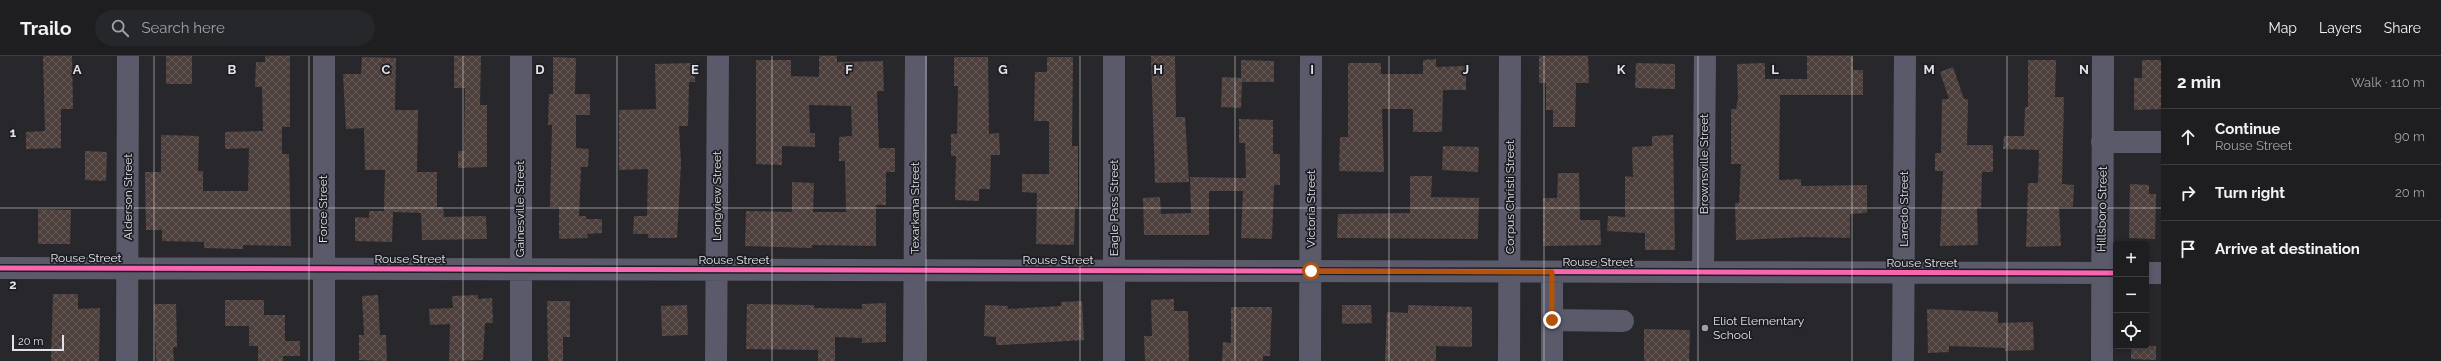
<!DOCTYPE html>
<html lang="en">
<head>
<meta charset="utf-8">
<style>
  body { margin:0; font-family:Raleway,sans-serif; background:#26272a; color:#f1f3f6 }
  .controls { position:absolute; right:12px; bottom:12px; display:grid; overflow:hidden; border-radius:4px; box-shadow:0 2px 6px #0003 }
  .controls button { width:36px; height:36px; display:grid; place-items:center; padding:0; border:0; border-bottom:1px solid #3c3c3f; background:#1e1e21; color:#f1f3f6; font:20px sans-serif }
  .scale { position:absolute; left:12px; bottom:10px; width:52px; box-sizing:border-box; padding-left:4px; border:2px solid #e1e2e7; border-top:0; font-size:11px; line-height:14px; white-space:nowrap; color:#e1e2e7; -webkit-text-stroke:3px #1d1d24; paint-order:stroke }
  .stop { position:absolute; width:12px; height:12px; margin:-9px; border:3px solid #b45309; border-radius:50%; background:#fff }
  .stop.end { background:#b45309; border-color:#fff; box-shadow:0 1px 4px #0008 }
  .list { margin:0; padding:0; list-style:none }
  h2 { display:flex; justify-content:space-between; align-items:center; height:52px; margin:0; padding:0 16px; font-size:17px }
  h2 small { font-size:13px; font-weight:400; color:#a1a2a5 }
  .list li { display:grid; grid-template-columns:26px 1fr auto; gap:12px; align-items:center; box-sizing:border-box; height:56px; padding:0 16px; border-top:1px solid #3c3c3f }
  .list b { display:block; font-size:15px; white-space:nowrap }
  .list p { margin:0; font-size:13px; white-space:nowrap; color:#a1a2a5 }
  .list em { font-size:13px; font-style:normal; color:#a1a2a5 }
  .icon { flex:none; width:22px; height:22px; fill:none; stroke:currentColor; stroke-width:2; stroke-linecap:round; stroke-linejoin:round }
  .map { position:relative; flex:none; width:2161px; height:305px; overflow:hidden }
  header { display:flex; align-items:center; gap:24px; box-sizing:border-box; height:56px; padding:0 20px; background:#1e1e21; border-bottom:1px solid #3c3c3f }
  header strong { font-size:19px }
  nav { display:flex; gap:22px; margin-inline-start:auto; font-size:14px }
  .search { width:280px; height:36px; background:#26272a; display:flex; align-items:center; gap:10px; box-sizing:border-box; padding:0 14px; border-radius:22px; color:#a1a2a5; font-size:15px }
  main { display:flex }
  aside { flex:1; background:#1e1e21 }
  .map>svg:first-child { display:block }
</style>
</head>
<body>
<header>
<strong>Trailo</strong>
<div class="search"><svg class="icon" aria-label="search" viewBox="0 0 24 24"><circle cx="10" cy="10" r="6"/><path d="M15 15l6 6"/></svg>Search here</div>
<nav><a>Map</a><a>Layers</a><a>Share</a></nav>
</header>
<main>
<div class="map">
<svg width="2161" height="305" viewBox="0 0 2161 305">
  <defs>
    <pattern id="building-cross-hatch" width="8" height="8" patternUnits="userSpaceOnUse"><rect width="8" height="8" fill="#4d403c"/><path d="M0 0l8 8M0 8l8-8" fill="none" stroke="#665b58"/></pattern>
  </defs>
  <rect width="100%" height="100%" fill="#28282c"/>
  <path fill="url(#building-cross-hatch)" d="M43 0H72L73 53H61V92L26 93V76L45 75Z
    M166 0H192V28H166Z
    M265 0H290V71H282V98H289L291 190 243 189V193L204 192V186L162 185V174H146L145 116H161V79L199 80 198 115H203V135H248L249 92 225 93V76L263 75 262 31H255L256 6H265Z
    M454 0H481L480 49H487V111L458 112V95H464L465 32H454Z
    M819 0H837V6L883 5 884 35H877L879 92H895V116H886V149H876V190L812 189V192L745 190 746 155 792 156V126L814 127 813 156H846L845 105H839V81L852 80 851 50 809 49 810 77H815V91L782 90V109L756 108V4H791V20L819 21Z
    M1151 0H1175L1176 61H1185L1189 126 1155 127Z
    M1539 0H1588L1589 27H1576L1575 71H1553V54H1546V27H1539Z
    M1807 0H1853V14H1863V39H1780L1779 124 1801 123V130L1867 129V157L1850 158V182L1808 181 1736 184 1735 147H1739L1741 108H1731V53H1736L1738 43 1737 8 1765 7V23H1807Z
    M362 1 396 2 395 54H418L417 116H437V151H443L444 161 486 160 487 183 422 184 421 157 393 156 392 186 355 185V161L369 162V155H384L385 114H365L364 72 346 73 343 18H361Z
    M553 1 576 2 575 38H590V59H576V92L589 93 588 111H581L579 160H586V163H602V177L587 178 588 182 559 183V151H550L552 69H548L549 38H553Z
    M954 1H988L989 78 999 77 1000 99H991L990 133H979V145L955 144 956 100H951V78H957L958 30H954Z
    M1047 1H1073L1072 90H1078V151H1075L1074 189 1036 188 1037 137 1022 136V118H1049V65H1034L1035 16H1047Z
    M1436 3V11L1466 10V34H1443L1442 76H1413V53H1382L1384 116 1339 115 1340 81H1348V7H1381V18H1423V4Z
    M1241 4 1274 5V26H1242L1241 52 1221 51 1222 21 1241 22Z
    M2028 4H2056L2055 41H2064L2062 128 2074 129 2073 151H2059L2061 190 2026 191 2028 127H2038L2039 94 2003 93 2004 80H2024L2025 51H2028Z
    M2142 4H2161V53L2134 54V22H2142Z
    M695 7V26H689L688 70H679L681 107 677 182H648V178H633L634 160H647L648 113 619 114V54L656 53 655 8Z
    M1636 7 1675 8V33L1635 32Z
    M1953 11 1964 43H1968L1967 89H1993V116H1982L1981 152H1977L1978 189 1940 190 1943 115H1935V97H1941L1942 43H1949L1940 16Z
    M1239 63 1273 64V98H1280V129H1274L1272 183 1241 182 1243 135H1209V179H1144L1143 142 1160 141 1161 158 1191 157 1190 121 1246 122 1245 87H1239Z
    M1673 79 1675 194H1645V177L1607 175 1608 160 1625 161V120L1633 121 1632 91 1652 90V80Z
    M1443 90 1479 91 1478 116 1442 114Z
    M85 95 107 96 106 125 85 124Z
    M1558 117H1579L1580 164H1600L1601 189 1543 190V142H1557Z
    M1410 120H1432L1431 141 1479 142 1478 183 1337 182 1338 158 1410 157Z
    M2130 128 2149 129V138H2156L2155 183 2129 182Z
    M38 153 71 154 70 188H38Z
    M53 238H78V253L100 252 99 305H51Z
    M378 239 380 279H386L387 305 359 304V279H364L362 240Z
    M478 239V243L492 242 493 267H485L483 304 449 305 450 268 430 269 429 253 453 252 452 240Z
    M1174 243V255H1188L1189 305H1145L1144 280H1152L1151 244Z
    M225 244H264V259H285V285H300V300H283V305H258V290H249V270H225Z
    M547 245H570V281H563V305H548Z
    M1082 245 1084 284 1003 289H996V281L984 280 985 249 1008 250V253L1061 250V246Z
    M886 247V286L862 287V282L835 281V305H818V294L746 293 747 248 814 249V252L862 253V248Z
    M154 248H176L177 291H173L174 305H156Z
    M687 249 688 279 662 280 661 250Z
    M1342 249H1371L1372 267 1342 268Z
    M1408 249 1472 251V291L1436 290V305H1385L1387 256 1408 257Z
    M1231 251H1272L1270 300H1263V305H1222L1223 286 1231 287Z
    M1927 253 1998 256V267L2033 266 2034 294 2005 295V292L1949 290V296L1928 297Z
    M1644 273 1690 274 1689 305H1644Z
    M2131 290H2156V304L2131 303Z"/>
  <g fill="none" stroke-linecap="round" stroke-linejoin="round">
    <path stroke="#5a5a6b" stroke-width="22" d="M324 0V305
      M521 0V305
      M2102 86H2161
      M0 212 2116 217
      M1552 216V305
      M1703 216 1705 0
      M2146 217H2161
      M1552 264 1623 265
      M127 305 128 0
      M716 305 718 0
      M914 305 916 0
      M1114 305V0
      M1310 305 1311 0
      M1509 305 1510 0
      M1903 305 1905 0
      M2102 305 2103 0"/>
    <g stroke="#1d1d24" stroke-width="8">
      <path id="cycleway" d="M0 212 2116 217"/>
    </g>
    <use href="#cycleway" stroke="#f766af" stroke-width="5"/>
  </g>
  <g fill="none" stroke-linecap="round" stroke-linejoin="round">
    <path stroke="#b45309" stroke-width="5" d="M1311 215 1552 216V264"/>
  </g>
  <path fill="none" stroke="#e1e2e7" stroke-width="1" stroke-opacity="0.55" d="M154 0V305M309 0V305M463 0V305M617 0V305M772 0V305M926 0V305M1080 0V305M1235 0V305M1389 0V305M1544 0V305M1698 0V305M1852 0V305M2007 0V305M0 152H2161"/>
  <circle fill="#a0a1a6" stroke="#1d1d24" stroke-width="1.5" cx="1705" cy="272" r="4"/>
  <g text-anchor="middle" stroke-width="3.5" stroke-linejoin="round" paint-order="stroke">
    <g font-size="12" fill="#e1e2e7" stroke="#1d1d24">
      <text transform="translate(1704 108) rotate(-90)" y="4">Brownsville Street</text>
      <text transform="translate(717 140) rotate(-90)" y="4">Longview Street</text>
      <text transform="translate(128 141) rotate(-90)" y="4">Alderson Street</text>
      <text transform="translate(1510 141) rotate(-90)" y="4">Corpus Christi Street</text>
      <text transform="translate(915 152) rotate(-90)" y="4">Texarkana Street</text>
      <text transform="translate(1114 152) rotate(-90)" y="4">Eagle Pass Street</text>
      <text transform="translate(323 153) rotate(-90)" y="4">Force Street</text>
      <text transform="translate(520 153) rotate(-90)" y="4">Gainesville Street</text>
      <text transform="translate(1311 153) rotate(-90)" y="4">Victoria Street</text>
      <text transform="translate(1904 153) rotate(-90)" y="4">Laredo Street</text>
      <text transform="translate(2102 153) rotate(-89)" y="4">Hillsboro Street</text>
      <text x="86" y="206">Rouse Street</text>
      <text x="410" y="207">Rouse Street</text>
      <text x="734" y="208">Rouse Street</text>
      <text x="1058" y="208">Rouse Street</text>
      <text x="1598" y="210">Rouse Street</text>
      <text x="1922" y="211">Rouse Street</text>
    </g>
    <g font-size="12" fill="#e1e2e7" stroke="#1d1d24" text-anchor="start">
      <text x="1713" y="269">Eliot Elementary<tspan x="1713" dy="14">School</tspan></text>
    </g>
  </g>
  <g font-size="13" text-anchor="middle" font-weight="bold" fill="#e1e2e7" stroke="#1d1d24" stroke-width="3.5" stroke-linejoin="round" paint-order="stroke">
    <text x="77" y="18">A</text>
    <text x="232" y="18">B</text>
    <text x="386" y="18">C</text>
    <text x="540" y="18">D</text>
    <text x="695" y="18">E</text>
    <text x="849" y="18">F</text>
    <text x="1003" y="18">G</text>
    <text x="1158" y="18">H</text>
    <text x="1312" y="18">I</text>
    <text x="1466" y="18">J</text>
    <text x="1621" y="18">K</text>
    <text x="1775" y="18">L</text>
    <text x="1929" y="18">M</text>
    <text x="2084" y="18">N</text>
    <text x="13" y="81">1</text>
    <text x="13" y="233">2</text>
  </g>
</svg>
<div class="controls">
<button>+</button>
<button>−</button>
<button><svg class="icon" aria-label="locate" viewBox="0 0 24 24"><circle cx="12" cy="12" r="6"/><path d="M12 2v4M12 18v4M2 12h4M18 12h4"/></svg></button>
</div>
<div class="scale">20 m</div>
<div class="stop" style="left:1311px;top:215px"></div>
<div class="stop end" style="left:1552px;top:264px"></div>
</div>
<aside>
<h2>2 min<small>Walk · 110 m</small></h2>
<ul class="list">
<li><svg class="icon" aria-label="ahead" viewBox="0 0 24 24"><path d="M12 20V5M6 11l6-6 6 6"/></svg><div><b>Continue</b><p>Rouse Street</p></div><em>90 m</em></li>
<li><svg class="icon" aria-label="right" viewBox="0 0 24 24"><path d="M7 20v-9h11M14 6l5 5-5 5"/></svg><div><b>Turn right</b></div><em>20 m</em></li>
<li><svg class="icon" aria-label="arrive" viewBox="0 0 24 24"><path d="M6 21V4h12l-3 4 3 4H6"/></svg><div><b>Arrive at destination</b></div></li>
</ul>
</aside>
</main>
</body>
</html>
